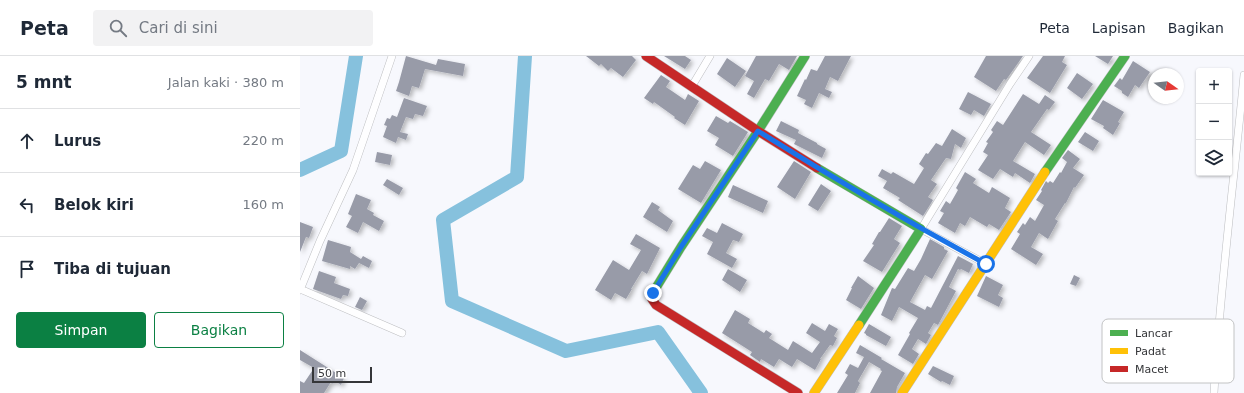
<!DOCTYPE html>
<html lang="id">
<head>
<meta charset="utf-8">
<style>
  body { margin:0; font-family:"DejaVu Sans",sans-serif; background:#f2f2f3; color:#1f2937 }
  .controls { position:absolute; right:12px; top:12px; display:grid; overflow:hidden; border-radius:4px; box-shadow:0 1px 3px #0004 }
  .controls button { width:36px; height:36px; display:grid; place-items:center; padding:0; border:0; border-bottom:1px solid #e0e1e3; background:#fff; color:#1f2937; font:20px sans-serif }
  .compass { position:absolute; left:848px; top:12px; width:36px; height:36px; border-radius:50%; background:#fff; box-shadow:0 1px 3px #0004; rotate:104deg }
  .scale { position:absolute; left:12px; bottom:10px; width:60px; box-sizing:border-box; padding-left:4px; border:2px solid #353639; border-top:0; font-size:11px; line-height:14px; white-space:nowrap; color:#353639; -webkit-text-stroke:3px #fff; paint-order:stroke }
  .stop { position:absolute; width:12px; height:12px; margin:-9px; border:3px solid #1a73e8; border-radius:50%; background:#fff }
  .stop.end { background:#1a73e8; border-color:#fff; box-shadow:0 1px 4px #0008 }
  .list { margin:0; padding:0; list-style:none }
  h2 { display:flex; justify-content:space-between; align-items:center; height:52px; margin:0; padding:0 16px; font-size:17px }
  h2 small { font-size:13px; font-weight:400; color:#747a83 }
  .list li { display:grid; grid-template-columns:26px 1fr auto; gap:12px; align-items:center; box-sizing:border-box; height:64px; padding:0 16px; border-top:1px solid #e0e1e3 }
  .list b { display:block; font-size:15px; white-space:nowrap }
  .list em { font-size:13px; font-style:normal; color:#747a83 }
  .actions { display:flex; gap:8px; padding:12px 16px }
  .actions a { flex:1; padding:9px 0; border:1px solid #0b8043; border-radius:4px; text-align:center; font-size:14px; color:#0b8043 }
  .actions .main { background:#0b8043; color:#fff }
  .icon { flex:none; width:22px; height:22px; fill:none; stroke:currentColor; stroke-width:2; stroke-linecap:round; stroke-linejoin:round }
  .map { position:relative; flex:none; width:944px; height:337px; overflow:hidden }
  header { display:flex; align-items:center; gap:24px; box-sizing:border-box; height:56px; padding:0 20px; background:#fff; border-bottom:1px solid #e0e1e3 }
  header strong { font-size:19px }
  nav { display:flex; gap:22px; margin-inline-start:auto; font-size:14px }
  .search { width:280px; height:36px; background:#f2f2f3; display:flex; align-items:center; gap:10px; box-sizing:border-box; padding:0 14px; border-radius:4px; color:#747a83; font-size:15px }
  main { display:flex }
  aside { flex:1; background:#fff }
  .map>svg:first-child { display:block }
</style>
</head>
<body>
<header>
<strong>Peta</strong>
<div class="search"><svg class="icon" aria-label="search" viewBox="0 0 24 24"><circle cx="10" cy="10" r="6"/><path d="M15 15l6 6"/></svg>Cari di sini</div>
<nav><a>Peta</a><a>Lapisan</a><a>Bagikan</a></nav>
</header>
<main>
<aside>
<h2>5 mnt<small>Jalan kaki · 380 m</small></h2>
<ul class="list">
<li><svg class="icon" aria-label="ahead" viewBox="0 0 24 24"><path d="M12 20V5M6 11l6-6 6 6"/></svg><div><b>Lurus</b></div><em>220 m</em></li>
<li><svg class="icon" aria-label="left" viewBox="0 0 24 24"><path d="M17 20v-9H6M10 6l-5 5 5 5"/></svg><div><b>Belok kiri</b></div><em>160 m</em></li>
<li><svg class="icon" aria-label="arrive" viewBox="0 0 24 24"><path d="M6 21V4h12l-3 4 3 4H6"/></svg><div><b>Tiba di tujuan</b></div></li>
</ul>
<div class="actions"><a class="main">Simpan</a><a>Bagikan</a></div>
</aside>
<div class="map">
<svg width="944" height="337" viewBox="0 0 944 337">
  <defs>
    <filter id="shadow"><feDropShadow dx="2.5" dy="2.5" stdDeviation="2" flood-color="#0004"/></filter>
  </defs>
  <rect width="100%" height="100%" fill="#f7f8fd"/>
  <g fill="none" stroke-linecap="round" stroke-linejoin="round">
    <path stroke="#86c1dd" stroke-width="14" d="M225 0 217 121 143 164 152 245 266 295 358 276 401 337
      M0 114 41 95 56 0"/>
  </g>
  <path fill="#989ba8" filter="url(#shadow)" d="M106 0 136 9 138 3 165 8 163 20 125 13 119 32 112 30 109 40 96 35 99 26Z
    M286 0H332L336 4 323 21 311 12 308 15 301 8 299 10Z
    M364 0H385L391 4 385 13Z
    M456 0H497L489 14 479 8 469 25 465 23 454 42 447 38 454 25 445 20Z
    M525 0H551L538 25 530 21 525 33 532 36 529 42 519 37 512 52 504 48 506 44 497 40 505 23 506 24 511 13 517 15Z
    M686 0H723L706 24 704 23 696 35 674 21Z
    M743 0H765L762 6 767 9 750 37 727 22Z
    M795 0H813L808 8Z
    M427 2 446 15 435 31 417 18Z
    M833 5 850 16 839 32 835 29 828 41 822 37V35L814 30 820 22 822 24Z
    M777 17 793 28 782 43 767 32Z
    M361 19 370 25 366 31 385 44 388 38 399 45 385 69 374 62 375 61 354 46 353 48 344 42Z
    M668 36 691 48 684 60 674 54 671 59 659 53Z
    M723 38 739 48 745 39 755 46 749 54 747 53 731 76 751 89 744 99 725 86 713 105 735 118 730 127 715 117 713 121 700 113 693 123 678 114 688 99 683 96 688 87 686 86 693 76 691 74 697 65 703 69Z
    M104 42 127 50 123 60 115 58 113 63 106 61 100 76 108 78 106 84 98 81 96 87 83 81 87 70 84 69 87 62 90 63 92 59 97 61Z
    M803 44 824 56 818 66 820 67 813 79 803 72 804 70 791 63Z
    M416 60 428 67 430 65 448 76 433 100 415 89 419 82 407 75Z
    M481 65 499 74 498 77 517 87V88L526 93 522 102 494 88 496 84 476 75Z
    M652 73 666 82 661 92 655 88 651 103 646 102 631 124 637 128 628 141 633 144 623 160 598 144 600 142 583 132 587 125 578 120 582 113 591 118 593 116 614 128 624 112 619 108 626 97 628 98 636 87 642 90Z
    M785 76 799 85 793 95 778 86Z
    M768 94 780 103 773 112 784 119 775 132 774 131 766 147H765L755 163 758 165 748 183 739 177 731 191 743 198 736 209 711 193 720 178 717 176 723 167 725 169 730 161 735 165 744 149 736 144 742 135 741 134 746 125 748 127 750 125 753 127 760 116 761 117 767 106 762 102Z
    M77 96 92 99 90 109 75 106Z
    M405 105 421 114 401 147 378 133 393 109 400 113Z
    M494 105 511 116 495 143 477 131Z
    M665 116 676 123 673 127 689 137 692 131 710 142 705 152 711 156 699 174 689 168 687 171 670 161 665 170 660 167 655 177 638 167 644 157 640 155 646 145 650 148 658 134 656 132Z
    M87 123 103 132 99 139 83 129Z
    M521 128 531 135 518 155 508 149Z
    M433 129 468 145 463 157 428 141Z
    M56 138 71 144 67 153 74 157 73 159 84 165 79 175 63 166 58 177 46 171 52 160 48 158Z
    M352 146 360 151 358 154 373 165 367 176 343 161Z
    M589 162 602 170 594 183 600 187 582 216 563 205 574 189 572 188 579 176H580Z
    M0 166 13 171 9 182 6 181 0 196Z
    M422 167 443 178 439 186 433 184 426 197 437 203 432 212 407 198 413 186 402 180 407 172 417 177Z
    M336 178 360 192 347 218 342 215 331 233H332L326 243 315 237 311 244 295 234 313 204 329 214 341 194 330 188Z
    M630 183 644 191V193L648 195 632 223 625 219 610 246 625 254 627 250 631 252 658 200 673 208 669 217 661 213 660 214 658 213 649 231 656 235 638 269 634 267 628 277 631 279 626 288 618 283 612 293 619 298 613 308 598 299 610 278 609 277 618 262 599 251 592 265 581 259 592 232 595 233 608 212 614 215 621 203Z
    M28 184 48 190 51 191 50 196 61 203 63 200 72 205 69 212 59 207 55 213 50 210V213L22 205Z
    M428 213 447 224 440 236 422 224Z
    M19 215 36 221 34 227 50 233 48 240 43 239 41 243 13 233Z
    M774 219 780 222 776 230 770 228Z
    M558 220 574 232 561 253 546 244 552 232H551Z
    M686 220 703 229 698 239 703 242 699 251 677 240Z
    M60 241 67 245 62 254 55 251Z
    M435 254 450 263 448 267 464 277 466 274 472 278 469 282 488 294 493 285 512 297 520 286 506 277 512 267 525 275 529 268 538 273 534 280 537 282 533 290 530 289 520 303H521L515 314 497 303 492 311 479 303 474 311 461 303 460 306 450 299 452 296 422 277Z
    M569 268 591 281 586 290 566 279V278L564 277Z
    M560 289 582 302 581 303 605 317 597 331 596 337H570L582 315 580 314 581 313 569 306 558 325 560 327 555 337H537L548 319 545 317 550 308 558 312 564 301 556 297Z
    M0 294 44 322 41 329 35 325 33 328 31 326 24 337H0V325L4 327 14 312 0 304Z
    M633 310 654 320 650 329 642 325 641 326 628 318Z"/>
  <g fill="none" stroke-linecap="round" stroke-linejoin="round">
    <g stroke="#bdbec1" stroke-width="8">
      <path id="street" d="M392 30 410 0
        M686 208 621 173 710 28 729 0
        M0 233 102 277
        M0 234 20 185 53 114 92 0
        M914 337C920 231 934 125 944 19"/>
    </g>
    <g stroke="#bdbec1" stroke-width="10">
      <path id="fast" d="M517 112 621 173 559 269
        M745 116 825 0
        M354 235 381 191 458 75 505 0"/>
    </g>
    <g stroke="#bdbec1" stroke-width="10">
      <path id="slow" d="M514 337 559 269
        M602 337 745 116"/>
    </g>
    <g stroke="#bdbec1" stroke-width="10">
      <path id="jam" d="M346 0 458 75 517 112
        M354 235 352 243 356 249 498 337"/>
    </g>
    <use href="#street" stroke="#fefeff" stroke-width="7"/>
    <use href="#fast" stroke="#4caf50" stroke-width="9"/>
    <use href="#slow" stroke="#ffc107" stroke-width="9"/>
    <use href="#jam" stroke="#c62828" stroke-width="9"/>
  </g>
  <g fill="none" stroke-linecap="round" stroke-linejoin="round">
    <path stroke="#1a73e8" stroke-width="5" d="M353 237 381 191 458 75C533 122 608 166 686 208"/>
  </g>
  <rect x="802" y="263" width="132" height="64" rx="6" fill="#fff" stroke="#c2c3c4" stroke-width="1"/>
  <rect x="810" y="274" width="18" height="6" fill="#4caf50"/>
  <rect x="810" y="292" width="18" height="6" fill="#ffc107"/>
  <rect x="810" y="310" width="18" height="6" fill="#c62828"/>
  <g font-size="11" fill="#353639">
    <text x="835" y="281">Lancar</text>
    <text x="835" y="299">Padat</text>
    <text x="835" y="317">Macet</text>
  </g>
</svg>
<div class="controls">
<button>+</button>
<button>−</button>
<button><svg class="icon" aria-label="layers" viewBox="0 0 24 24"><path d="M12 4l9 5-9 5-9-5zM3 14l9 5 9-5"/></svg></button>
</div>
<svg class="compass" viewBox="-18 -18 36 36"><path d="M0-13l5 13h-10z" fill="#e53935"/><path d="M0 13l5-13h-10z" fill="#747a83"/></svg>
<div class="scale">50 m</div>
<div class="stop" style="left:686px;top:208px"></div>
<div class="stop end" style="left:353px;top:237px"></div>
</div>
</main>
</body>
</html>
